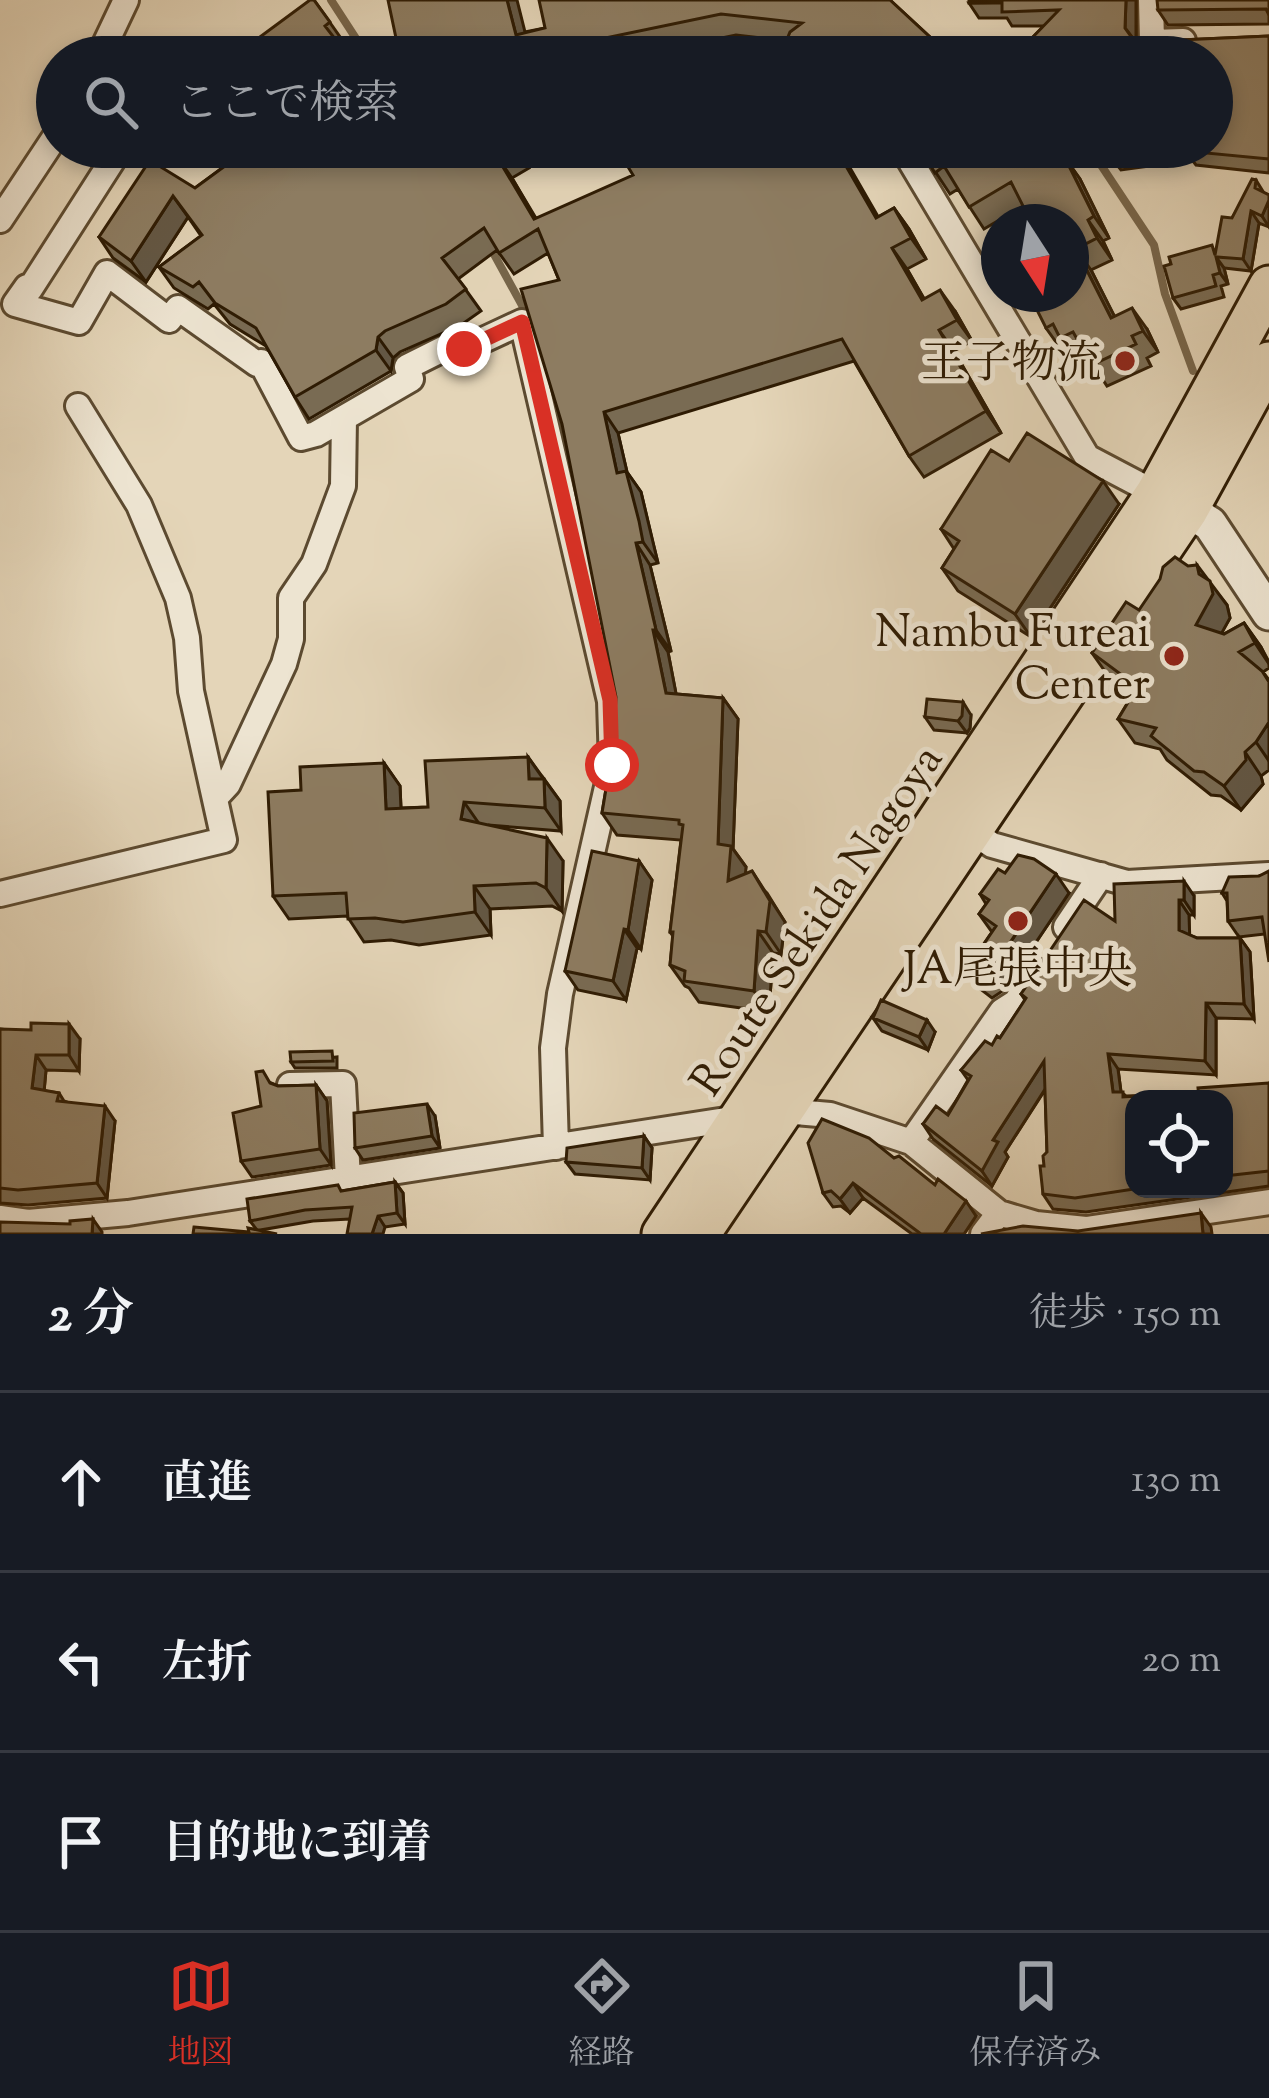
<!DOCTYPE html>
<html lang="ja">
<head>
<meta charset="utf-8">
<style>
  body { margin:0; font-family:"Sorts Mill Goudy","Noto Serif JP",serif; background:#20242c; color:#f1f3f6 }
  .controls { position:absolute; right:36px; bottom:36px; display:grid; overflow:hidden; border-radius:24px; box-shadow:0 6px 18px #0003 }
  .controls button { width:108px; height:108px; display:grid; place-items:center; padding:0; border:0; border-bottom:3px solid #363941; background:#171b24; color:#f1f3f6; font:60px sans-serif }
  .compass { position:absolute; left:981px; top:204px; width:108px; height:108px; border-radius:50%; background:#171b24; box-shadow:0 6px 18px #0003; rotate:168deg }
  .stop { position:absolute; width:36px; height:36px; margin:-27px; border:9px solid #d93025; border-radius:50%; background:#fff }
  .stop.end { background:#d93025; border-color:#fff; box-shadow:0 3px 12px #0008 }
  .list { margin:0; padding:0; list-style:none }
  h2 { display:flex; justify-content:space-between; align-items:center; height:156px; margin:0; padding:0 48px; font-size:51px }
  h2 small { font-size:39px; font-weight:400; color:#9ea1a6 }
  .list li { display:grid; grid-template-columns:78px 1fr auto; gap:36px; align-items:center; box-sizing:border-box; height:180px; padding:0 48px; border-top:3px solid #363941 }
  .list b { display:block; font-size:45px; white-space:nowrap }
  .list em { font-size:39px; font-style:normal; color:#9ea1a6 }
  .icon { flex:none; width:66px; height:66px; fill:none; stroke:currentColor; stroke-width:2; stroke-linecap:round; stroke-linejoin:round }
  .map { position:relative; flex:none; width:1269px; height:1234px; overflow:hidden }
  .search { position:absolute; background:#171b24; box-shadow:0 6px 18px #0003; left:36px; right:36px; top:36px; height:132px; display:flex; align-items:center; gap:30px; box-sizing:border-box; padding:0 42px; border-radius:66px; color:#9ea1a6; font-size:45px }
  .sheet { height:696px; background:#171b24 }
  nav { display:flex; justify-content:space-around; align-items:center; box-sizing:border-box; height:168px; border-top:3px solid #363941; background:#171b24; font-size:33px; color:#9ea1a6 }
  nav a { display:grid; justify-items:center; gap:6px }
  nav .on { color:#d93025 }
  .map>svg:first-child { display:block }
</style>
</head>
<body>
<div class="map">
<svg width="1269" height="1234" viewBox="0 0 1269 1234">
  <rect width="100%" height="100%" fill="#e4d5b8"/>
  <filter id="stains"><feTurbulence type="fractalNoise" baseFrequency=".00167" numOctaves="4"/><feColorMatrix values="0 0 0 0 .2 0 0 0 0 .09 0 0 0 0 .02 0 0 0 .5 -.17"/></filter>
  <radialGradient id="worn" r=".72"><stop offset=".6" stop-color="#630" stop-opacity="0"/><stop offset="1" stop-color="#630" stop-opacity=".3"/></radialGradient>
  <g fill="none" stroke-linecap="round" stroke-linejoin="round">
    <path stroke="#76654a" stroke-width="8" d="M331 0 368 57
      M1089 147 1154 245 1165 294 1193 371
      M490 247 529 318"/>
    <g stroke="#5c4a30" stroke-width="30">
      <path id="minor" d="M1151 0 1152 42 1183 41
        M99 57 126 0
        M747 57H789
        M121 147 30 289 27 287 15 304 79 322 107 273 169 320 178 308 257 364 261 362 301 438 316 434 411 379 407 367 459 341 464 349 522 322 610 701 612 765 560 994 553 1048 556 1147
        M902 147 1087 457 1163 497
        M0 220 57 134
        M215 798 228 784 284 664 291 639V598L314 564 343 486 344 418
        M971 831 992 845 1127 883 1269 875
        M0 894 224 840 191 691 187 638 178 598 139 505 78 406
        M1066 927 1101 875
        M290 1085 343 1084 348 1180
        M911 1142 1002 1011 1016 1002 1037 971
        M0 1218 28 1222 128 1213 784 1111 830 1115 911 1142 999 1213 1036 1224 1086 1229 1269 1202
        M983 1234 999 1213"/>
    </g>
    <g stroke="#5c4a30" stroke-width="39">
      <path id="tertiary" d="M1188 510 1210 524 1269 613"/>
    </g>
    <g stroke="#2e1b03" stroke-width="45">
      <path id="primary" d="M662 1234 1156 493 1269 286
        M700 1234 1188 510 1269 362"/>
    </g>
    <use href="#minor" stroke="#ede4d1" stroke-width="24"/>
    <use href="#tertiary" stroke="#ede4d1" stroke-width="33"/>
    <use href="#primary" stroke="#e4d5b8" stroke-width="39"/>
  </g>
  <path fill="#796b53" stroke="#2e1b03" stroke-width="3" d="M314 0 345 44 341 47 233 57Z
    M890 0 942 48 957 57H757L783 49 787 41 736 35 630 57H400L545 28Z
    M1136 0V42L1269 36V173L1196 165 1190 157 1150 161V166L1121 170 1114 161 1106 162 1096 147H1212V57H1040L1029 41 1044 26H1012L1007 18H979L969 3Z
    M1269 0V24L1168 25 1158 10Z
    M240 147H516L529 168 512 178 535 218 878 217 894 208 909 229 926 259 907 269 924 299 955 311 972 341 954 351 1001 433 924 477 909 456 854 361 618 433 627 472 641 492 653 543 658 563 650 565 671 651 668 652 676 694 723 698 738 719 733 849 746 867 745 874 767 893 785 922 781 954 773 953 769 1012 699 1002 689 988 685 986 670 965 673 936 670 932 681 840 617 835 602 813 613 747 616 697 559 280 548 253 514 274 497 250 458 279 481 311 461 325 400 352 393 358 391 371 309 419 295 397 266 346 230 324 214 304 208 309 174 288 159 267 201 236 188 217 146 282 113 258 99 237 195 188 244 152Z
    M919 147 1065 158 1080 179 1109 238 1103 241 1112 260 1091 270 1114 316 1147 329 1158 352 1147 358 1151 366 1107 386 1086 354 1074 359 1066 346 1061 349 1046 328 1071 294 1023 206 984 229 958 189 950 194Z
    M1256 180 1264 193 1269 195V227L1259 223 1251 271 1224 268 1228 284 1221 286 1224 297 1181 309 1173 298 1216 250 1232 218Z
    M1009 461 1119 504 1031 637 958 591 942 568 954 549 941 529Z
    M1206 579 1227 605 1230 618 1221 633 1224 634 1244 623 1261 647 1269 662V668L1263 672 1269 680V770L1261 776 1263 784 1241 810 1221 796 1211 795 1167 760 1160 749 1135 743 1118 719 1133 694 1109 677 1092 653 1139 610Z
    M971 715 970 728 967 733 934 730 925 717Z
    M528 757 560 801 561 831 488 825 563 861 562 911 552 906 490 909 491 935 419 945 391 940 364 942 347 916 289 919 273 896 301 790 384 763 400 786 401 808 428 807Z
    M639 861 652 880 641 949 637 948 626 1000 578 990 565 971Z
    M1005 873 1069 893 1004 990 992 998 979 988 966 970 992 932 979 914 986 904 980 894Z
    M1259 876 1265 934 1239 937 1228 921 1227 901 1222 893Z
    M1194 896V915H1189V935L1197 938H1240L1250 952 1254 1019 1216 1018V1075L1118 1069 1121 1092 1126 1096 1154 1095 1157 1099H1134V1189H1224V1099L1269 1083V1186L1086 1212 1053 1209 1043 1194 1044 1166 1047 1152 1045 1090 1005 1152 1008 1157 992 1186 933 1139 923 1124 948 1115 968 1080 961 1070 1000 1038 1025 1000 1021 994 1115 921Z
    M873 1018 935 1032 928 1050 882 1031Z
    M0 1029 80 1039 79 1071 46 1070 44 1091 59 1093 64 1101 115 1121 107 1198 28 1205 0 1203Z
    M337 1057V1068H295L291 1062Z
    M271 1083 278 1086 316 1085 327 1101 331 1165 252 1177 241 1161Z
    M435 1116 440 1148 363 1160 355 1148Z
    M644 1136 652 1148 650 1180 575 1174 566 1162Z
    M894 1158 976 1216 964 1234H912L863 1198 850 1213 841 1206 833 1207 823 1193Z
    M395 1182 403 1193 405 1224 385 1227 350 1219 313 1221 249 1232 257 1230 250 1221 342 1191Z"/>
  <path fill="#635744" stroke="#2e1b03" stroke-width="3" d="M507 0H517L531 56 516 35Z
    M1126 0H1136V42L1125 28Z
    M835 147H838L891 239 876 218Z
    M497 157 512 178 549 240 534 219Z
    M1065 158 1080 179 1109 238 1094 216Z
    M173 196 188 217 146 282 131 261Z
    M1269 200V227L1262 216Z
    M894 208 909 229 926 259 911 238Z
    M1251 211 1259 223 1251 271 1243 259Z
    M1088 220 1103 241 1112 260 1097 238Z
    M892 248 907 269 937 321 922 300Z
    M1076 249 1091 270 1126 339 1111 318Z
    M1216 257 1224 268 1228 284 1220 273Z
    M940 290 955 311 972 341 957 320Z
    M1132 308 1147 329 1158 352 1143 331Z
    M939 330 954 351 1001 433 986 411Z
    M378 337 393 358 391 371 376 350Z
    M604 412 618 433 627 472 641 492 658 563 643 542 617 473Z
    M1103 481 1119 504 1031 637 1015 614Z
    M636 543 650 565 671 651 656 630Z
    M1197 565 1227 605 1230 618 1213 649 1196 625Z
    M1244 623 1261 647 1269 664 1255 643Z
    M653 630 668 652 680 714 666 693Z
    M723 698 738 719 733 849 746 867 743 903 728 881 718 844Z
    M963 702 971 715 970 728 967 733 958 721Z
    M1269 722V761L1256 742Z
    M1245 752 1261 776 1263 784 1241 810 1224 786Z
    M528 757 544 780 529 779Z
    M384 763 400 786 402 832 386 809Z
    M544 779 560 801 561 831 545 808Z
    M464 802 480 825 461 819Z
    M547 838 563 861 562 911 546 888Z
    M639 861 652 880 641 949 628 930Z
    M752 871 785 922 781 954 766 932Z
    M1056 874 1069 893 1004 990 991 971Z
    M1184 881 1194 896V915L1184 900Z
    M474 886 490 909 491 935 475 912Z
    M1179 900 1189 915 1190 944 1179 930Z
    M624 929 637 948 626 1000 613 981Z
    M758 931 773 953 769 1012 754 991Z
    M1240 938 1250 952 1254 1019 1244 1004Z
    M1206 1003 1216 1018V1075L1205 1061Z
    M927 1020 935 1032 928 1050 919 1037Z
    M69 1024 80 1039 79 1071 69 1055Z
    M1108 1054 1118 1069 1123 1107 1113 1092Z
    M36 1055 46 1070 43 1104 32 1088Z
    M1044 1061 1054 1075 1005 1152 1008 1157 992 1186 982 1171 993 1140Z
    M316 1085 327 1101 331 1165 320 1149Z
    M427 1104 435 1116 440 1148 432 1136Z
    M105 1106 115 1121 107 1198 97 1183Z
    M644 1136 652 1148 650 1180 642 1168Z
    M395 1182 403 1193 405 1224 397 1213Z
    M853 1183 863 1198 850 1213 840 1199Z
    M966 1201 976 1216 964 1234H944Z
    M1201 1213 1211 1227 1212 1234H1203Z
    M378 1216 385 1227 383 1234H372Z
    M93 1219 102 1232V1234H92Z"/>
  <path fill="#8d7c61" stroke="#2e1b03" stroke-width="3" d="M310 0H314L330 22 325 26 349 57H233Z
    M388 0H507L516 35 545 28 539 0H890L942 48 948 44 956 57H849L827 38 802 57H757L763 52 783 49 790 32 802 23 721 14 514 57H400Z
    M969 0H1126L1125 28 1135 42 1269 36V159L1185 151V147H1212V57H1042L1029 41 1059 10 1002 12V3H969Z
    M1157 0H1269V15L1266 9 1158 10Z
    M190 39 202 57H172L170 53Z
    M241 147H513L497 157 534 219 633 175 616 147H835L876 218 894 208 911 238 892 248 922 300 940 290 957 320 939 330 986 411 909 456 842 339 604 412 617 473 626 471 639 521 643 542 636 543 656 630H653L666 693 723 698 718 844 731 846 728 881 752 871 770 901 766 932 758 931 754 991 684 981 685 971 670 965 673 932H670L683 825 679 824V820L602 813 613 747 616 697 562 424 521 289 559 280 538 229 499 253 484 228 442 258 466 289 446 304 385 331 378 337 376 350 295 397 256 328 215 303 199 282 193 287 159 267 202 235 173 196 131 261 99 237 148 163 143 156 195 188 244 152Z
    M919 147H1053L1059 161 1065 158 1094 216 1088 220 1097 238 1076 249 1111 318 1132 308 1143 331 1132 336 1136 344 1092 365 1073 332 1060 338 1053 324 1046 328 1029 294H1071V222H1031L1011 182 969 207 944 166 935 173Z
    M1109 147H1139L1140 151 1110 156Z
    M1252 179 1256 180 1255 188 1269 195V200L1262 216 1251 211 1243 259 1216 257 1220 273 1213 275 1216 286 1173 298 1164 266 1171 264 1169 257 1212 245 1215 255 1222 217 1232 218Z
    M1027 433 1103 481 1015 614 942 568 959 541 941 529 991 450 1009 461Z
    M1175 557 1188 566 1197 565 1199 574 1210 581 1213 594 1196 625 1224 634 1244 623 1255 643 1239 652 1262 671 1269 682V722L1256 742 1245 752 1246 760 1224 786 1204 772 1194 771 1151 736 1156 728 1118 719 1136 689 1132 687 1134 684 1092 653 1126 602 1139 610 1160 579 1163 567Z
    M927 699 963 702 962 716 958 721 925 717Z
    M528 757 529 779H544L545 808 464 802 461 819 547 838 546 888 536 883 474 886 475 912 403 922 375 918 348 919 346 893 273 896 268 792 301 790 300 767 384 763 386 809 428 807 425 761Z
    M592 851 639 861 628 930 624 929 613 981 565 971Z
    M1018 855 1034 859 1056 874 991 971 979 979 966 970 996 926 979 914 989 900 980 894 998 869 1005 873Z
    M1269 871V962L1262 917 1228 921 1227 893H1222L1229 877 1259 876Z
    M1184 881V900H1179V930L1197 938H1240L1244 1004 1206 1003 1205 1061 1108 1054 1113 1092H1123V1097L1154 1095 1155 1099H1134V1189L1075 1198 1043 1194 1040 1166H1044L1043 1156 1047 1152 1044 1061 993 1140 998 1142 982 1171 923 1124 936 1106 948 1115 971 1076 961 1070 985 1041 992 1045 997 1036 1000 1038 1026 998 1021 994 1084 900 1115 921 1114 884Z
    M881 1000 927 1020 919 1037 873 1018Z
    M31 1023 69 1024V1055H36L32 1088 59 1093 57 1101 105 1106 97 1183 18 1190 0 1188V1029L31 1030Z
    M332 1051 333 1061 291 1062 290 1052Z
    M263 1071 270 1083 278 1086 316 1085 320 1149 241 1161 233 1113 261 1106 256 1072Z
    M1269 1083V1171L1224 1176V1099H1199L1198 1088Z
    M427 1104 432 1136 355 1148 354 1113Z
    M822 1119 869 1138 894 1158 899 1156 935 1185 938 1179 966 1201 944 1234H921L853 1183 840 1199 831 1191 823 1193 808 1143Z
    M644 1136 642 1168 566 1162 567 1148Z
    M395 1182 397 1213 378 1216 372 1234H347L352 1207 305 1210 250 1221 247 1199 338 1185 341 1191Z
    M1201 1213 1203 1234H981L1023 1226 1078 1231Z
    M93 1219 92 1234H0V1222L70 1224V1221Z
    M194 1227 249 1232 248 1228 277 1234H193Z"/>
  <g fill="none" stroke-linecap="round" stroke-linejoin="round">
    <path stroke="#d93025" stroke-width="15" d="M464 349 522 322 610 700 612 765"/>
  </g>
  <g fill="#8f2418" stroke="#ede4d1" stroke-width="4.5">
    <circle cx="1125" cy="361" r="12"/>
    <circle cx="1174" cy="656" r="12"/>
    <circle cx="1018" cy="921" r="12"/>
  </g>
  <g text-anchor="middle" stroke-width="10" stroke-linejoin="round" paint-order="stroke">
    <g font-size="45" fill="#2e1b03" stroke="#ede4d1" text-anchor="end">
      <text x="1101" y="377">王子物流</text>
      <text x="1150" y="646">Nambu Fureai<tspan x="1150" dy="52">Center</tspan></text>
      <text x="1018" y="983" text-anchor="middle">JA尾張中央</text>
    </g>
    <g font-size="45" fill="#2e1b03" stroke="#ede4d1">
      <text transform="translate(815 919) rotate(-56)" y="16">Route Sekida Nagoya</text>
    </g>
  </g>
  <rect width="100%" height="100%" filter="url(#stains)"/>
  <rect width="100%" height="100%" fill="url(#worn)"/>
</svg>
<div class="controls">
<button><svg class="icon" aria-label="locate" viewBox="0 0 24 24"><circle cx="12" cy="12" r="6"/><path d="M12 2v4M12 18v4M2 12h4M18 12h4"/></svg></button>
</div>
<svg class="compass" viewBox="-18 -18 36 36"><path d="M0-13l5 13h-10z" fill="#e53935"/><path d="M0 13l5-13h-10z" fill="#9ea1a6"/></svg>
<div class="stop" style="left:612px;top:765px"></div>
<div class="stop end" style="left:464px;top:349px"></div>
<div class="search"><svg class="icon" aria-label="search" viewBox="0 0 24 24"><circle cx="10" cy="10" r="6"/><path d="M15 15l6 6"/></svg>ここで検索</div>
</div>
<section class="sheet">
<h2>2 分<small>徒歩 · 150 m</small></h2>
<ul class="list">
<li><svg class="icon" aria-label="ahead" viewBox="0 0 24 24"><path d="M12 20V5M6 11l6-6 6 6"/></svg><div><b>直進</b></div><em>130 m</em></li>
<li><svg class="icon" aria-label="left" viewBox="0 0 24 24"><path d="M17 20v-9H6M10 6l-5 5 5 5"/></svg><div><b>左折</b></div><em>20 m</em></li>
<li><svg class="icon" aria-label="arrive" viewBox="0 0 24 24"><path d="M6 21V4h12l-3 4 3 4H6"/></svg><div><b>目的地に到着</b></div></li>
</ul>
</section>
<nav>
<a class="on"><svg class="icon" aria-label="map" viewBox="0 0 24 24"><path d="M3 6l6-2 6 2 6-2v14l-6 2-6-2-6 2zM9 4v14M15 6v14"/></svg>地図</a>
<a><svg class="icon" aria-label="directions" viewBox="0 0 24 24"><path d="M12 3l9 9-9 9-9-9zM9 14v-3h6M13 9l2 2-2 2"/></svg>経路</a>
<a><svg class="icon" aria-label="saved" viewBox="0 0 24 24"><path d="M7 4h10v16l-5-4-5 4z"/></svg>保存済み</a>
</nav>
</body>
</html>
